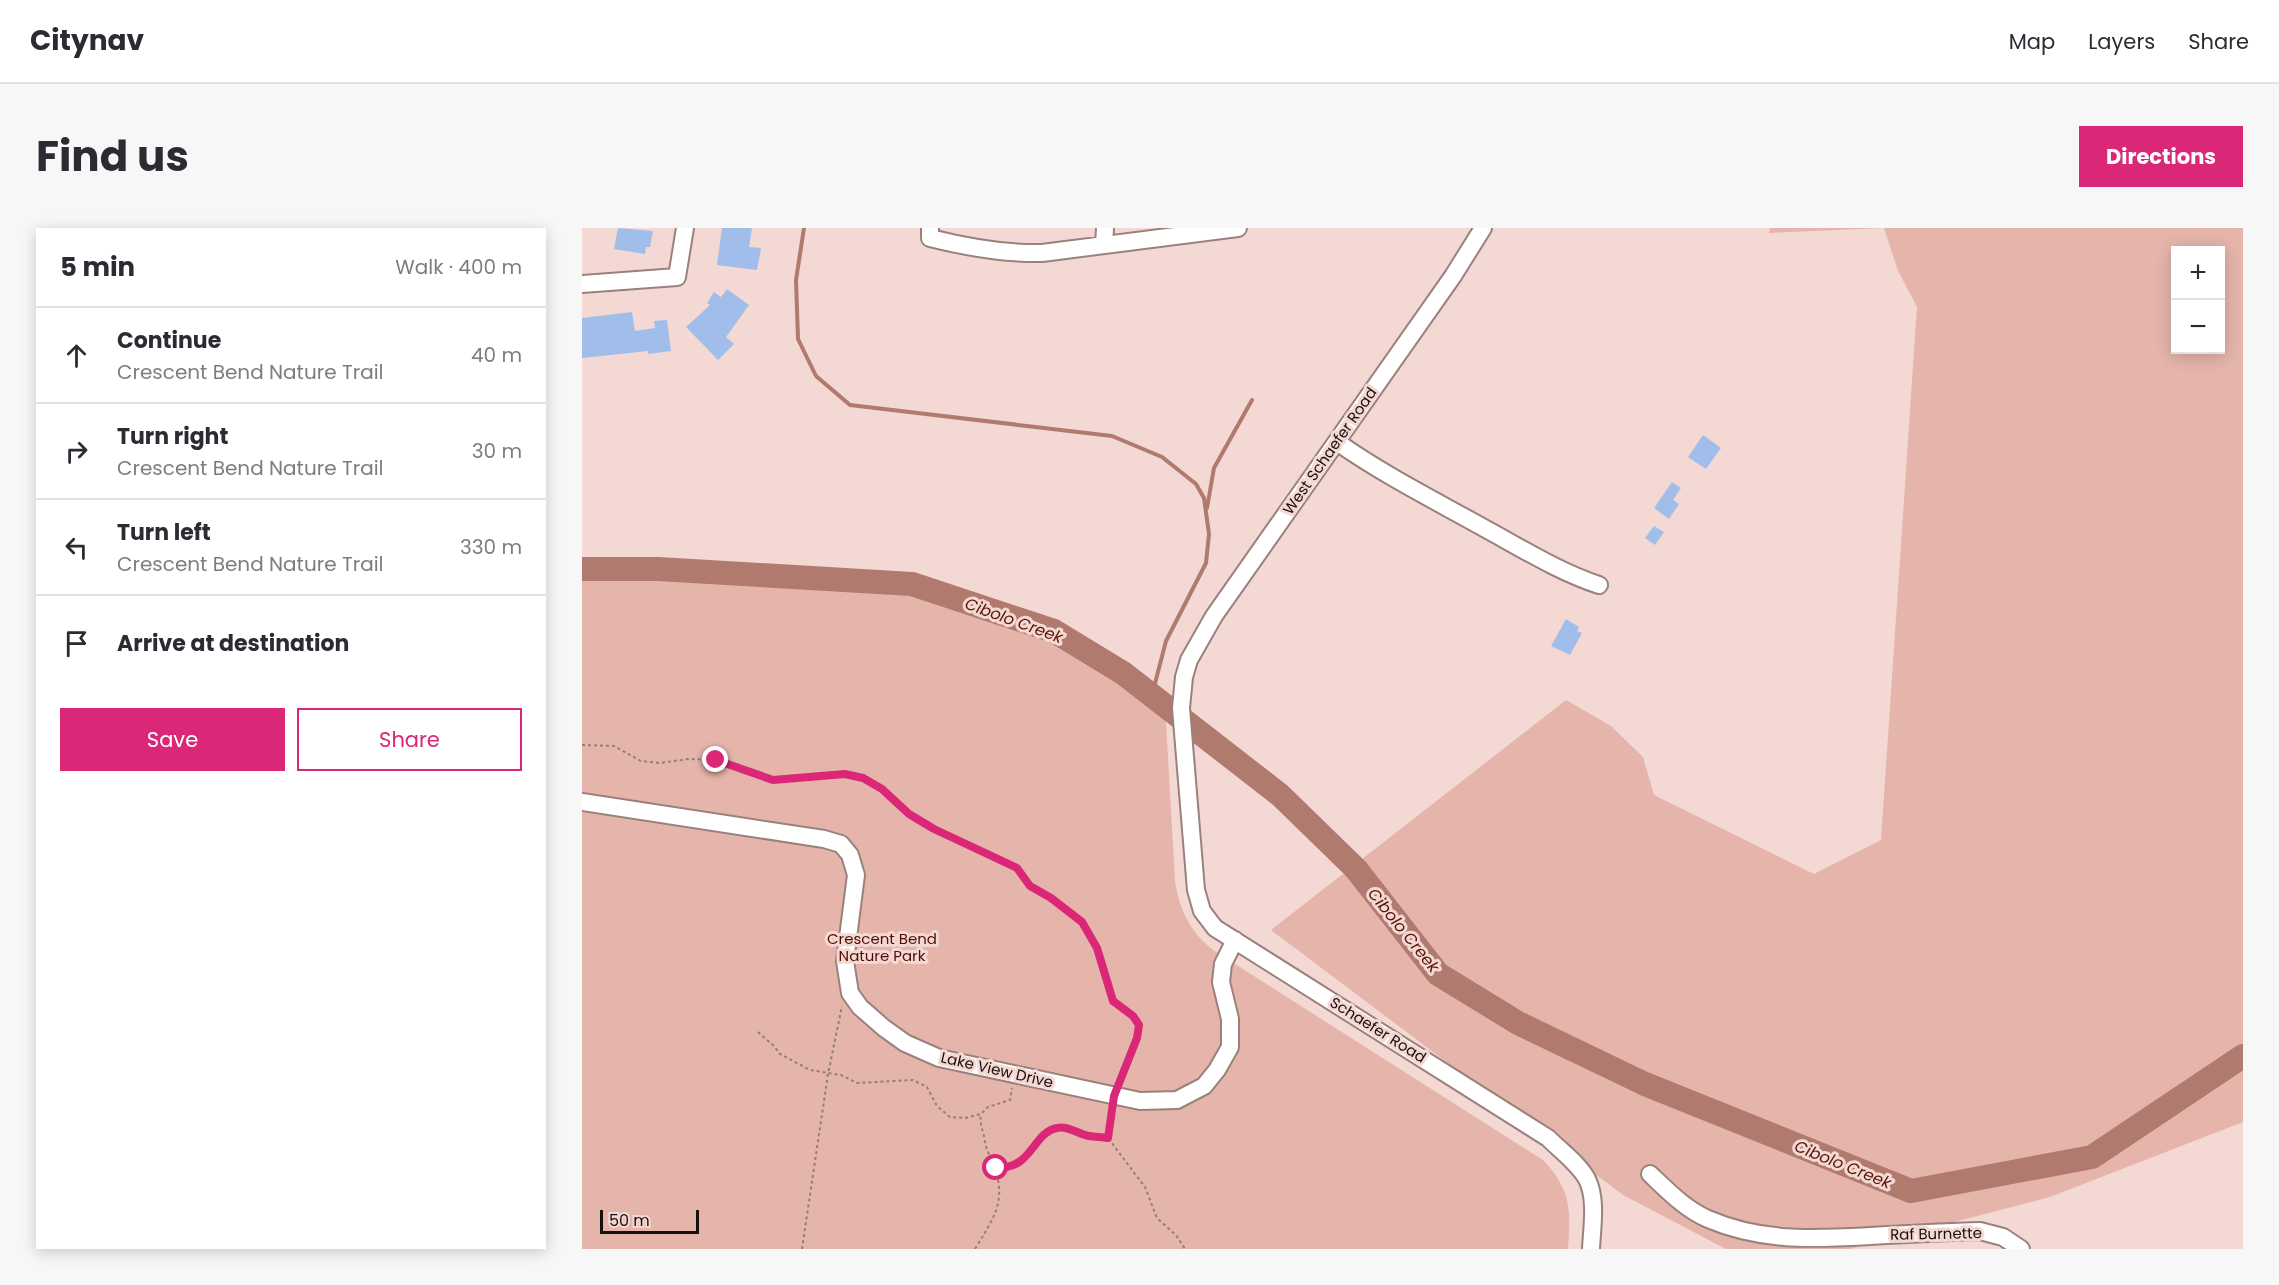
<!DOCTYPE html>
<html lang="en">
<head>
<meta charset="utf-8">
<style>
  body { margin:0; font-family:Poppins,sans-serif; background:#f7f7f7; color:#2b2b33 }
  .controls { position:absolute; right:18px; top:18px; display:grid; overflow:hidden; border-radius:0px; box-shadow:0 3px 15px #0003 }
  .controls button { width:54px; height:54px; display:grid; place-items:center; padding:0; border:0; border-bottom:2px solid #e1e1e2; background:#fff; color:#2b2b33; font:30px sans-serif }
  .scale { position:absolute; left:18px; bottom:15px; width:99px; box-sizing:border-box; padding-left:6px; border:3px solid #19100e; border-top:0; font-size:16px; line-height:21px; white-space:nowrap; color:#19100e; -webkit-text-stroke:4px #f4d8d3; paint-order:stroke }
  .stop { position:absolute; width:18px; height:18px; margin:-14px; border:4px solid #db2777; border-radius:50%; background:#fff }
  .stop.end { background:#db2777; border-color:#fff; box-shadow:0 2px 6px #0008 }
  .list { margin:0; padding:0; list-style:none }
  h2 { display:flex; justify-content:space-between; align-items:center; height:78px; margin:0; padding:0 24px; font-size:26px }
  h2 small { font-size:20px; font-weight:400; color:#7c7c81 }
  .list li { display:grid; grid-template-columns:39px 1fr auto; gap:18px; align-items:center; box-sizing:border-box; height:96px; padding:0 24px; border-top:2px solid #e1e1e2 }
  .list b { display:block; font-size:22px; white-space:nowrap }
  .list p { margin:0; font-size:20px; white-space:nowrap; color:#7c7c81 }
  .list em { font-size:20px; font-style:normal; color:#7c7c81 }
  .actions { display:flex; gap:12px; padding:18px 24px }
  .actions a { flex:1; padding:14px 0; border:2px solid #db2777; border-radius:0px; text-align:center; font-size:21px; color:#db2777 }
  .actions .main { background:#db2777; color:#fff }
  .icon { flex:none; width:33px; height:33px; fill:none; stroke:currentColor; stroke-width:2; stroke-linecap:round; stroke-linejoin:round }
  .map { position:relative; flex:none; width:1661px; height:1021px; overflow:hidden; border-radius:0px }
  header { display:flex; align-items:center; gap:36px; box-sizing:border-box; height:84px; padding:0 30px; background:#fff; border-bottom:2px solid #e1e1e2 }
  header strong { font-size:28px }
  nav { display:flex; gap:33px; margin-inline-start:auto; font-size:21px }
  .intro { display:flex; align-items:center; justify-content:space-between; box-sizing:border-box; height:144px; padding:0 36px }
  h1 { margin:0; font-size:42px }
  .button { padding:15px 27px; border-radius:0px; background:#db2777; color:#fff; font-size:21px; font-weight:700 }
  main { display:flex; gap:36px; padding:0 36px }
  aside { flex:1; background:#fff; border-radius:0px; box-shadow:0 3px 15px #0003 }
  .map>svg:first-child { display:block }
</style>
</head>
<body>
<header>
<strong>Citynav</strong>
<nav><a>Map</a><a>Layers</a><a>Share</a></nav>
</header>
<div class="intro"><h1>Find us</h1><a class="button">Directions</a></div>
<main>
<aside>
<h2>5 min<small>Walk · 400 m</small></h2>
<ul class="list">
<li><svg class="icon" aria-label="ahead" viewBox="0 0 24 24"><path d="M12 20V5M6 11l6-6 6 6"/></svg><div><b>Continue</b><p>Crescent Bend Nature Trail</p></div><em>40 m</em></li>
<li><svg class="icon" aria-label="right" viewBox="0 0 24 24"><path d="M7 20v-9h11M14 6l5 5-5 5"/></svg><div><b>Turn right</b><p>Crescent Bend Nature Trail</p></div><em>30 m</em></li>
<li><svg class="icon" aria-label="left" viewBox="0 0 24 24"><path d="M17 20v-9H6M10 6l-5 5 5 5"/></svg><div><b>Turn left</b><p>Crescent Bend Nature Trail</p></div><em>330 m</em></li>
<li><svg class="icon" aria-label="arrive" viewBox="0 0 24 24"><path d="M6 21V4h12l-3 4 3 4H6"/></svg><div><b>Arrive at destination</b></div></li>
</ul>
<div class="actions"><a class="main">Save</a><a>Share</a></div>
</aside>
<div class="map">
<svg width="1661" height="1021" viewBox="0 0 1661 1021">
  <rect width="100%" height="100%" fill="#f4d8d3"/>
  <path fill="#e5b5ab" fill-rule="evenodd" d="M1188 0H1661V894L1468 969 1268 1021H1144L1041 967 689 702 984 472 1029 498 1061 529 1072 567 1232 646 1299 612 1335 79 1316 43 1302 0 1187 5ZM1594 22H1638V122H1594Z
    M0 339 76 341 330 356 472 403 541 445 583 477 593 652C597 682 609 706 634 724L961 932C989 961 989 982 986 1021H0Z"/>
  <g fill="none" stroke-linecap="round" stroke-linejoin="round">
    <path stroke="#b17a6f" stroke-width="4" d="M222 0 214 52 216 111 234 148 268 177 530 208 580 229 614 256 622 270 627 306 624 335 584 413 570 467
      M625 280 632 240 670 172"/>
    <path stroke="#b17a6f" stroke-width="24" d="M0 341H76L330 356 472 403 541 445 698 567 774 641 856 746 936 795 1063 856 1329 963 1510 929 1661 828"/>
  </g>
  <path fill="#a1beea" d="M36 0 71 3 68 19H64L63 26 32 21Z
    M140 0H170L167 19 179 20 175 42 135 37Z
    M145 61 167 77 144 109 152 116 136 132 104 99 128 77 125 75 132 64 139 69Z
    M50 84 53 103 73 100 72 93 85 92 89 123 66 126V123L0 130V90Z
    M1121 207 1139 220 1124 241 1106 229Z
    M1090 254 1099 260 1091 272 1097 276 1087 291 1072 280Z
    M1072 298 1082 304 1073 317 1063 310Z
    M984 391 997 399 995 403 1000 405 988 427 969 418Z"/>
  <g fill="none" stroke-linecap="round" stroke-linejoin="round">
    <g stroke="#9a817c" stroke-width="20">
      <path id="minor" d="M348 0V10C384 19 422 26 460 25L656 0
        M901 0 871 48 632 388 607 432 602 449 599 480 614 662 620 683 633 700 966 910C979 923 996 935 1005 951 1015 971 1010 999 1009 1021
        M522 17 523 0
        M0 56 95 49 103 0
        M755 214C802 247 852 272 902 300 939 320 977 344 1017 357
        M0 574 242 611 259 616 268 627 274 647 263 733 268 765 278 779 302 800 323 815 357 830 558 873 595 872 622 858 635 842 648 819V791L639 754 641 736 653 712
        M1068 946C1086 963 1103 981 1126 991 1180 1014 1230 1011 1288 1008 1324 1006 1361 1004 1398 1003L1421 1009 1439 1021"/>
    </g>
    <path stroke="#927e7b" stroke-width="2" stroke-dasharray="3 3" stroke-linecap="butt" d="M0 517 32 518 59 533 78 535 106 531 134 532 191 552 263 546 281 550 300 561 327 586 352 601 435 640 448 658 469 670 500 694 515 720 531 773 551 788 557 797 555 810 537 855
      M176 804 192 818 198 826 228 842 259 847 275 855 331 852 345 859 355 878 368 889 383 890 399 886 406 879 428 872 430 860
      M530 881 526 910 563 959 575 990 594 1007 603 1021
      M414 940C450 941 450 905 475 900 486 897 496 906 507 908 513 909 519 909 526 910
      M220 1021 246 846 260 778
      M393 1021C409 994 424 976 414 944 411 933 405 925 403 914 402 904 397 896 399 886"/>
    <use href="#minor" stroke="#fff" stroke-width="16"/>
  </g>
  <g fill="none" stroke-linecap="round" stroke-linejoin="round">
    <path stroke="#db2777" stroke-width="8" d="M134 532 191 552 263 546 281 550 300 561 327 586 352 601 435 640 448 658 469 670 500 694 515 720 531 773 551 788 557 797 555 810 532 868 526 910C519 909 513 909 507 908 496 906 485 897 475 900 450 905 451 941 414 940"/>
  </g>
  <g text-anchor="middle" stroke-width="6" stroke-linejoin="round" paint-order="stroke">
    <g font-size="15" fill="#19100e" stroke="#f4d8d3">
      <text transform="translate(748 223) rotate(-55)" y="5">West Schaefer Road</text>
      <text transform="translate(796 802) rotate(32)" y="5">Schaefer Road</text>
      <text transform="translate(415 842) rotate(13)" y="5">Lake View Drive</text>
      <text transform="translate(1354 1006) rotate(-1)" y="5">Raf Burnette</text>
    </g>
    <g font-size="15" fill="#520d04" stroke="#f4d8d3">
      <text x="300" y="716">Crescent Bend<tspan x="300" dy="17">Nature Park</tspan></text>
    </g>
    <g font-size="16" font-style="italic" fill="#59150a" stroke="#f4d8d3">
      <text transform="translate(432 392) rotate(20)" y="6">Cibolo Creek</text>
      <text transform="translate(822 702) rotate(51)" y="6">Cibolo Creek</text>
      <text transform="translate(1261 936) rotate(22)" y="6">Cibolo Creek</text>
    </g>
  </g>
</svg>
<div class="controls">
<button>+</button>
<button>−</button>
</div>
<div class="scale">50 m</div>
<div class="stop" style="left:414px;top:940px"></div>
<div class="stop end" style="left:134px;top:532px"></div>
</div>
</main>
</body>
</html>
